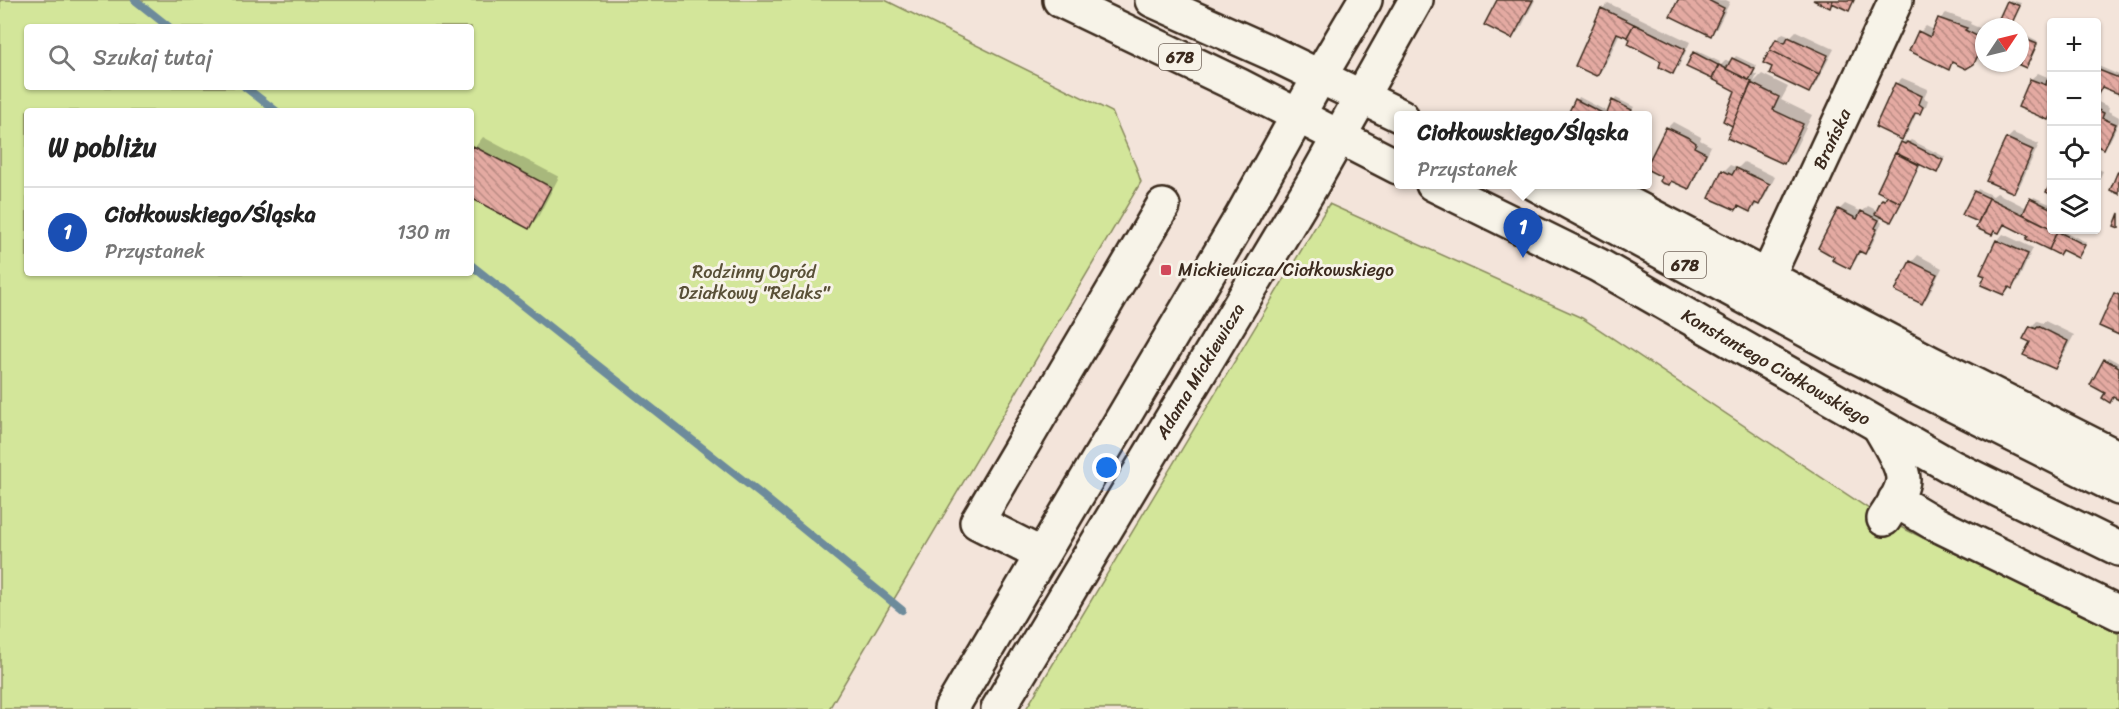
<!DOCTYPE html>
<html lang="pl">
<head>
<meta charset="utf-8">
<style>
  body { margin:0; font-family:Sriracha,sans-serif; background:#f2f2f2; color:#222 }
  .controls { position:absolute; right:18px; top:18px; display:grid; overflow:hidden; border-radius:6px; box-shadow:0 2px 4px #0004 }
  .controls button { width:54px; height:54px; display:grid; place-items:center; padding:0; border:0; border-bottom:2px solid #e0e0e0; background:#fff; color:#222; font:30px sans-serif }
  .compass { position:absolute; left:1975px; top:18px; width:54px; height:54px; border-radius:50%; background:#fff; box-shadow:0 2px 4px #0004; rotate:55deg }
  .you { position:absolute; left:1107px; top:468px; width:21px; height:21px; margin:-15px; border:4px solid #fff; border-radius:50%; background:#1a73e8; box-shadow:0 0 0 9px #1a73e833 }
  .badge { display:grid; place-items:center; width:39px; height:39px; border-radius:50%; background:#d1495b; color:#fff; font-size:20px; font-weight:700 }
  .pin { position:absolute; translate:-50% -50px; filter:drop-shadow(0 2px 3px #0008) }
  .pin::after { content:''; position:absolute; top:32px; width:21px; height:18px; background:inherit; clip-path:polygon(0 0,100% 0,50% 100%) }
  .popup { position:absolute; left:1394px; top:111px; width:258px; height:78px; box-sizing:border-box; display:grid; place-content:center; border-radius:6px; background:#fff; filter:drop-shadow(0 2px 4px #0005); font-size:20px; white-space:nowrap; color:#767676 }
  .popup b { font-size:22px; color:#222 }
  .popup::after { content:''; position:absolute; left:50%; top:100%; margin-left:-12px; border:12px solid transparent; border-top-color:#fff }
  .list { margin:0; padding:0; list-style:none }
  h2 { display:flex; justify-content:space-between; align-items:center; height:78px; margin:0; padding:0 24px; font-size:26px }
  h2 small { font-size:20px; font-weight:400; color:#767676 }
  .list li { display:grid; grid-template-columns:39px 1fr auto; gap:18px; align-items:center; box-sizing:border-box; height:90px; padding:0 24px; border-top:2px solid #e0e0e0 }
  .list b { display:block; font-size:22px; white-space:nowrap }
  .list p { margin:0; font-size:20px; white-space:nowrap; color:#767676 }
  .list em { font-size:20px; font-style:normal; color:#767676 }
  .icon { flex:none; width:33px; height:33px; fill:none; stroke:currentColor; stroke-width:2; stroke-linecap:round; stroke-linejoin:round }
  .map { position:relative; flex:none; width:2119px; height:709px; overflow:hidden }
  .search { position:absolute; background:#fff; box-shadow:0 2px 4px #0004; left:24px; top:24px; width:450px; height:66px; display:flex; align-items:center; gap:15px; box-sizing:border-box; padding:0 21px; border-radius:6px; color:#767676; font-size:22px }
  .panel { position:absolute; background:#fff; box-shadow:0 2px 4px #0004; left:24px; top:108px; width:450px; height:168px; border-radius:6px }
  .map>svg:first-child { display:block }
</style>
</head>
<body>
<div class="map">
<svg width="2119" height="709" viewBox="0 0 2119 709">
  <defs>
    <pattern id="building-back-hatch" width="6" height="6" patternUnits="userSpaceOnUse" patternTransform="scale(1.5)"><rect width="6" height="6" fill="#e4aaa2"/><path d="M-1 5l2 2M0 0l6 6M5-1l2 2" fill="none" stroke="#ba8b83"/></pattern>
  </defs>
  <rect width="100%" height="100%" fill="#f3e4da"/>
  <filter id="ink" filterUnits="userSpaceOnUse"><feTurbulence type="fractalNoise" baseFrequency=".0167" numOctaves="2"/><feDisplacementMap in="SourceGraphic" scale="12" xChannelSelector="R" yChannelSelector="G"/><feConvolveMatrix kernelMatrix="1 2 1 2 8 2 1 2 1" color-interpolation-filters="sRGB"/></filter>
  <g filter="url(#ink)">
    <path fill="#d3e69a" stroke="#87885c" stroke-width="1.5" fill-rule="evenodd" d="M0 0H885L1112 112 1136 167 1141 182 829 709H0ZM27 27H471V87H27ZM27 111H471V273H27Z
      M1329 204 1582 318 1884 519 2119 633V709H1026Z"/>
    <path fill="#0003" d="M1499 0H1535L1521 28 1512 37Z
      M1680 0H1726L1730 2 1717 28 1710 34Z
      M2010 0 2021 3 2011 26 2004 27 1998 24Z
      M1608 3 1690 42 1679 66 1673 72 1663 61 1632 38 1620 33 1604 67 1598 74 1602 9Z
      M1946 13 1971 22 1970 24 1984 30 1982 41 1984 47 1980 56 1973 62 1955 61 1948 68 1920 32 1926 26 1934 30 1940 19Z
      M1796 31 1834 49 1815 85 1809 91 1765 62 1777 39 1783 33 1791 36Z
      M2020 33 2038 42 2025 67 2017 63H2020Z
      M1697 51 1720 62 1717 69 1726 60 1731 62 1736 56 1757 66 1753 73 1757 75 1754 82 1762 74 1788 87 1781 100 1812 115 1793 153 1784 163 1725 120 1737 91 1688 66Z
      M2096 65 2119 75V93L2103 86 2096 96Z
      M2038 73 2052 79V114L2048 118 2020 106 2031 79Z
      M1902 78 1928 89 1924 98 1928 100 1926 106 1919 113 1917 112 1908 132 1902 138 1896 84Z
      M1579 97 1608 112 1616 98 1634 107 1631 111 1640 116H1569Z
      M2096 101 2109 107 2108 111 2119 117V122L2110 141 2104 147 2096 144Z
      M1673 122 1701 137 1700 140 1711 146 1694 181 1688 187 1648 168 1667 128Z
      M2013 133 2039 144 2020 185 2014 191 2007 139Z
      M483 137 559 177 538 217 529 227 471 196V152Z
      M1905 140 1908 142 1911 140 1945 157 1937 171 1922 163 1893 218 1891 220 1882 216 1880 221 1882 223 1871 246 1864 252 1861 250 1856 260 1850 267 1839 210 1845 204 1862 212 1868 206 1878 211 1888 195 1879 190Z
      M1744 162 1775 177 1765 197 1750 211 1739 205 1736 209 1724 171 1730 165 1738 168Z
      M2096 168 2103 171 2096 187Z
      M1978 189 1993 196 1997 193 2027 208 2034 197 2052 205V230H2062L2086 242 2081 253 2078 256 2063 249 2059 253 2030 235 2006 224 1999 232 1996 230 1992 234 1983 216 1978 220 1976 192Z
      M2003 234 2033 248 2018 281 2004 294 1997 241Z
      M1918 255 1942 268 1928 296 1922 302 1897 290 1912 262Z
      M2037 321 2043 323 2045 321 2074 335 2060 361 2054 367 2032 342 2031 327Z
      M2108 357 2119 363V398L2114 395 2110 401 2107 392 2105 360Z
      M1770 705 1777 709H1766Z"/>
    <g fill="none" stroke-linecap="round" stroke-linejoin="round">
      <path stroke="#6d8b9b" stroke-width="8" d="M135 0 169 27
        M245 87 276 111
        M471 265 763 496 902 610"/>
    </g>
    <path fill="url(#building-back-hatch)" stroke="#3b2a1e" stroke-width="1.5" d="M1497 0H1533L1512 39 1484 25Z
      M1678 0H1708L1724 8 1711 36 1670 16Z
      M1813 0H1833L1830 8Z
      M1833 0H1854L1849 11 1832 3Z
      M2007 1 2020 6 2010 27H2001L1996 25Z
      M1601 8 1634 24 1627 37 1617 33 1598 75 1596 76 1575 66Z
      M1938 18 1967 28 1965 30 1981 38 1976 48 1978 55 1974 64 1966 69 1952 62 1949 70 1909 51 1918 31 1930 37Z
      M1634 24 1685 49 1673 74 1659 67 1661 61 1628 44 1630 39 1627 37Z
      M1788 37 1828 55 1819 74 1770 50 1776 39 1785 43Z
      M2020 37 2037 44 2026 68 2015 63H2020Z
      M1770 50 1819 74 1809 93 1769 74 1772 67 1763 63Z
      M1693 52 1718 65 1712 79 1686 67Z
      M1732 58 1755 69 1749 80 1726 69Z
      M1719 65 1752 82 1732 126 1723 121 1735 91 1712 79Z
      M2096 69 2119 78V94L2102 87 2096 98Z
      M2030 79 2046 85 2047 80 2052 82V112L2048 120 2018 107Z
      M1751 83 1779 97 1773 110 1803 124 1784 164 1727 138Z
      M1895 83 1922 96 1919 104 1923 107 1920 114 1915 113 1902 140 1875 127Z
      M1575 99 1606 115V116H1567Z
      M1612 100 1632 110 1630 114 1633 116H1606Z
      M2096 109 2104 113 2102 118 2116 124 2104 149 2096 146Z
      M1666 127 1689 138 1696 143 1694 147 1706 153 1689 189 1671 181 1669 185 1662 183 1660 181 1662 177 1648 170V163Z
      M2006 138 2033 150 2014 193 1986 181Z
      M1901 142 1905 144 1907 142 1943 160 1937 173 1896 153Z
      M473 146 551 187 529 229 471 198V149Z
      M1895 153 1919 165 1901 203 1877 191Z
      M1736 168 1770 184 1759 205 1755 203 1750 212 1738 206 1736 210 1709 198 1722 170 1732 175Z
      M2118 171 2119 172V194L2110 190Z
      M2052 181V195L2046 192Z
      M1974 191 1989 198 1978 222 1962 215Z
      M1887 196 1901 203 1891 222 1875 214 1882 199 1885 200Z
      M1989 198 2057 231 2049 250 2026 239 2028 236 2004 224 1999 233 1994 231 1992 235 1976 228Z
      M2030 198 2052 209 2051 228 2023 214Z
      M1838 209 1857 219 1861 211 1879 220 1875 228 1877 229 1865 254 1859 251 1850 269 1832 260 1834 257 1818 248Z
      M2119 213V228L2114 226Z
      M2057 231 2085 245 2078 258 2062 250 2059 255 2049 250Z
      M1996 240 2028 254 2012 289 2009 287 2004 295 1981 285 1985 276 1980 274Z
      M1910 261 1937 274 1922 304 1895 291Z
      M2114 293 2119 295V335L2099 326Z
      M2030 326 2036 329 2038 326 2068 341 2055 369 2023 355 2030 342 2023 339Z
      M2104 359 2119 367V400L2113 397 2110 403 2102 398 2105 393 2090 385Z"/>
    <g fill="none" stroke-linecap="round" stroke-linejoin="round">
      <g stroke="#3b2a1e" stroke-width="38">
        <path id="minor" d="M1591 184 1929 362 2119 458
          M1767 278 1896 0
          M1879 426C1886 438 1903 465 1903 479 1903 490 1890 510 1884 519
          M1895 500 1932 522 2119 613
          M1042 555 977 522 1163 206
          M951 709 1241 218 1320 76 1365 0
          M998 709 1313 183 1416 0"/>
      </g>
      <g stroke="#3b2a1e" stroke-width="38">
        <path id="major" d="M1060 0 1240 86 1398 167
          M1152 0 1271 53 1401 116
          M1433 184 1598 265 1952 467 2119 549
          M1536 184 1834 345 2119 488"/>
      </g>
      <use href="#minor" stroke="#f7f3e8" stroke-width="33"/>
      <use href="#major" stroke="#f7f3e8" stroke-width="33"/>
    </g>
  </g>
  <rect fill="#d1495b" stroke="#f7f3e8" stroke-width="2" x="1160" y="264" width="12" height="12" rx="3"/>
  <g text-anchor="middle" stroke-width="6" stroke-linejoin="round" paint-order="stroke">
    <g fill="#f7f3e8" stroke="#73665b" stroke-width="1.5">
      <rect x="1159" y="44" width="42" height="26" rx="4.5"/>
      <rect x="1664" y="252" width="42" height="26" rx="4.5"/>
    </g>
    <g font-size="16" font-weight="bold" fill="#3b2a1e">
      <text x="1180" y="63">678</text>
      <text x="1685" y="271">678</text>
    </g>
    <g font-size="18" fill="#3b2a1e" stroke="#f7f3e8">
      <text transform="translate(1832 139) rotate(-65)" y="6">Brańska</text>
      <text transform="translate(1776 367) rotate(30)" y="6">Konstantego Ciołkowskiego</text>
      <text transform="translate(1200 371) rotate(-59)" y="6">Adama Mickiewicza</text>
    </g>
    <g font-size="18" fill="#3b2a1e" stroke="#f7f3e8" text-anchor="start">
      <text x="1178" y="276">Mickiewicza/Ciołkowskiego</text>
    </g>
    <g font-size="18" fill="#595037" stroke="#f7f3e8">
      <text x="754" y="278">Rodzinny Ogród<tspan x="754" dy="21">Działkowy "Relaks"</tspan></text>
    </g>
  </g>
</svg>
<div class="controls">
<button>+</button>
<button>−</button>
<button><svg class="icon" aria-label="locate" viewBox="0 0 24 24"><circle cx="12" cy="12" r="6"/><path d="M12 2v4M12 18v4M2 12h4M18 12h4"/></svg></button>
<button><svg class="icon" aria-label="layers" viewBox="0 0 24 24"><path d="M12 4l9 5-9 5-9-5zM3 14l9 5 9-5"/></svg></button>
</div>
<svg class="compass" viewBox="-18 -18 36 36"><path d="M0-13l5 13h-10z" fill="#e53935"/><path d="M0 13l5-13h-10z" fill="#767676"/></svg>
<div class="you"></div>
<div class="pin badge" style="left:1523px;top:258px;background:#1a4fb4">1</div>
<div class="popup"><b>Ciołkowskiego/Śląska</b>Przystanek</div>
<div class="search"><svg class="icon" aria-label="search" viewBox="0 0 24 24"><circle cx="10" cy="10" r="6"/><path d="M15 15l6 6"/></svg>Szukaj tutaj</div>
<section class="panel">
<h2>W pobliżu<small></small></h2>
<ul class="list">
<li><span class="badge" style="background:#1a4fb4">1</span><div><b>Ciołkowskiego/Śląska</b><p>Przystanek</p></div><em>130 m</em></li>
</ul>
</section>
</div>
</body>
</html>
